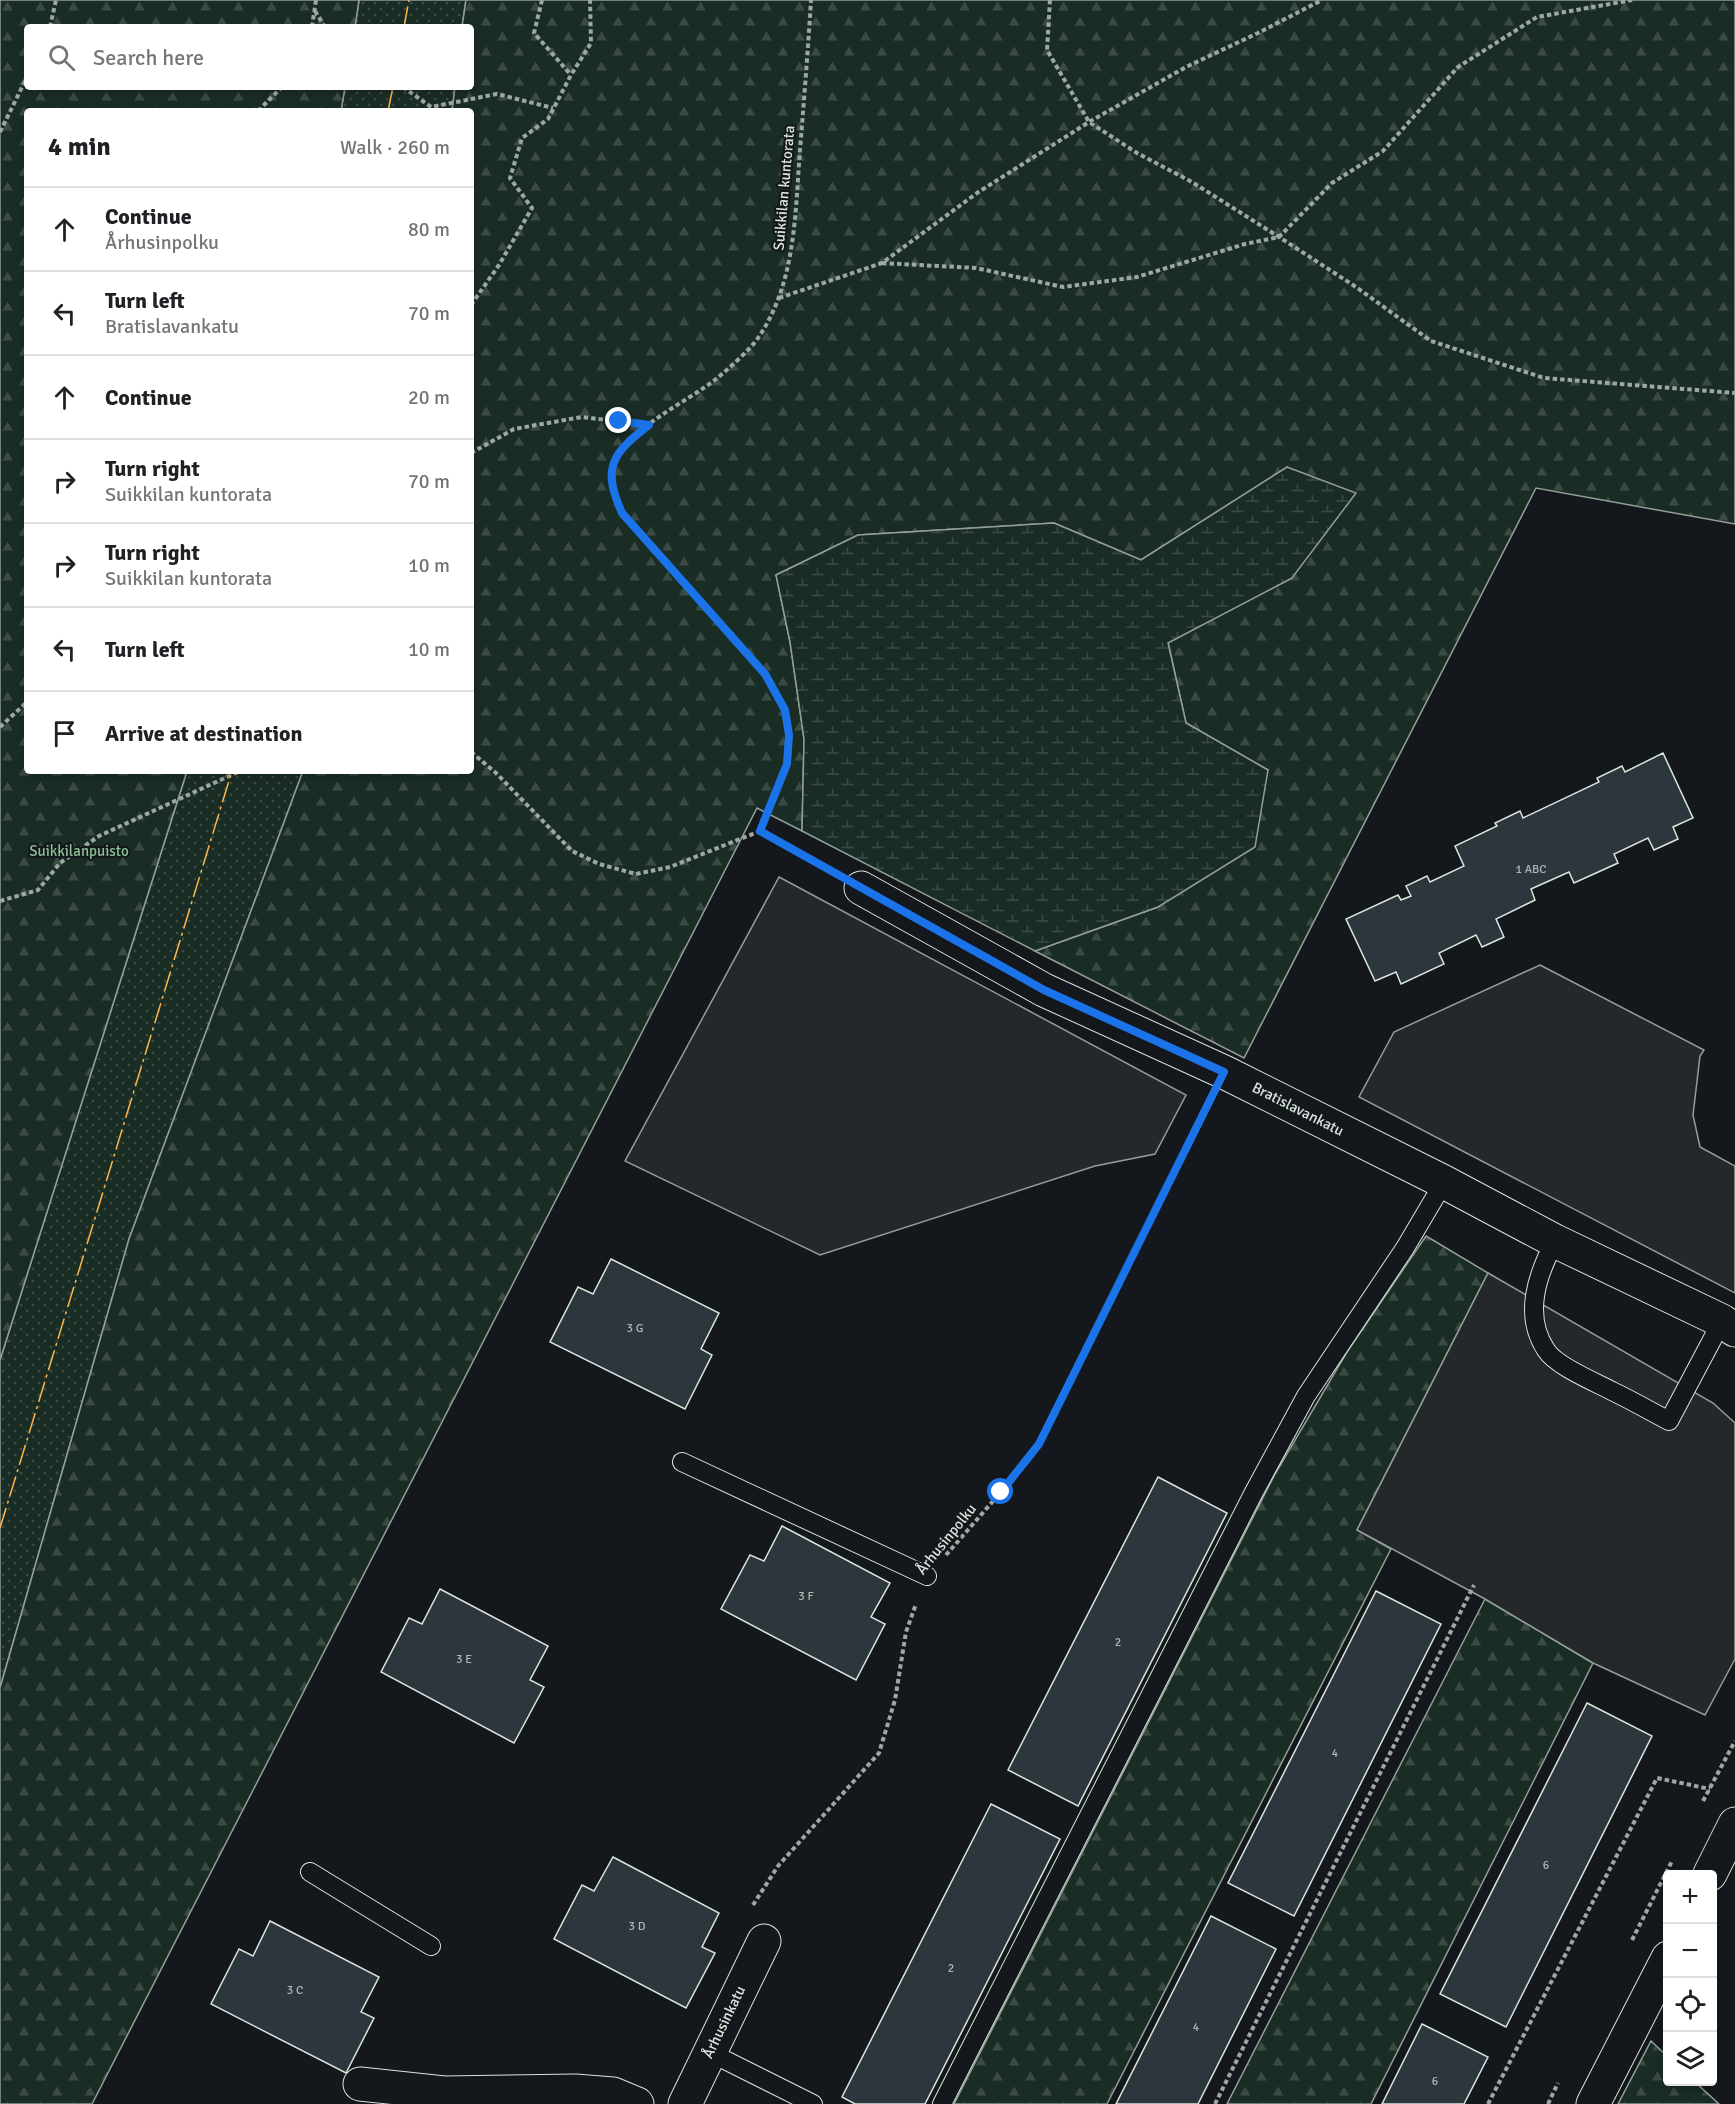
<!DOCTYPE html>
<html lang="en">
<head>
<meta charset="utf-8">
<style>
  body { margin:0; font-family:Signika,sans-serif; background:#f2f2f2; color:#202124 }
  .controls { position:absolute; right:18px; bottom:18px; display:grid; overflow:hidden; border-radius:6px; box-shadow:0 3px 9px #0003 }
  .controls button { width:54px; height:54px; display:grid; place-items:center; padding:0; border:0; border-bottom:2px solid #e0e0e0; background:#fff; color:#202124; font:30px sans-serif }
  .stop { position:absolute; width:18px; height:18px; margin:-14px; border:4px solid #1a73e8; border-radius:50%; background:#fff }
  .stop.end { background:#1a73e8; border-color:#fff; box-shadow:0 2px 6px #0008 }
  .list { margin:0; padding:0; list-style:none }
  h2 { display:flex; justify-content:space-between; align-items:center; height:78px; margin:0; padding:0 24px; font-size:26px }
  h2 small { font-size:20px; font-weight:400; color:#757577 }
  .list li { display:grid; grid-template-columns:39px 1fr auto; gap:18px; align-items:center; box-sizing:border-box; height:84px; padding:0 24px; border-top:2px solid #e0e0e0 }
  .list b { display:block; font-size:22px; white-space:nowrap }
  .list p { margin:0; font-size:20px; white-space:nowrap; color:#757577 }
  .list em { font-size:20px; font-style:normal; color:#757577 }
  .icon { flex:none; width:33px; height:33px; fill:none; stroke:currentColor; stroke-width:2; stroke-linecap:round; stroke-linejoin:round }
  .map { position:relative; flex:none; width:1735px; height:2104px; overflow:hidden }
  .search { position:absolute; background:#fff; box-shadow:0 3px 9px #0003; left:24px; top:24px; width:450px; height:66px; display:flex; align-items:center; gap:15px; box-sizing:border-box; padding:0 21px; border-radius:6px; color:#757577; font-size:22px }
  .panel { position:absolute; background:#fff; box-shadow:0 3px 9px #0003; left:24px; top:108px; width:450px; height:666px; border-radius:6px }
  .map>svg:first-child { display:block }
</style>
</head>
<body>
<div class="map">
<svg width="1735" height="2104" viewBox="0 0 1735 2104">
  <defs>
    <pattern id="grass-dots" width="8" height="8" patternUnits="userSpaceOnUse" patternTransform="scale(1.5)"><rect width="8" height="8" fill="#1a2d24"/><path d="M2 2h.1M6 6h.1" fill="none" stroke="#3b4b43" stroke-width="1.8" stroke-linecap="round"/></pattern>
    <pattern id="forest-firs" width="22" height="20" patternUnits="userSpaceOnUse" patternTransform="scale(1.5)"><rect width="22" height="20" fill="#1a2d24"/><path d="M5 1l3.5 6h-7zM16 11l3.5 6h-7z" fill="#3b4b43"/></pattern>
    <pattern id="wetland-marsh" width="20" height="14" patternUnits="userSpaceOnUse" patternTransform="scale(1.5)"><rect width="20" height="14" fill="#1a2d24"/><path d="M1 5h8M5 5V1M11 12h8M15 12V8" fill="none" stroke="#3b4b43"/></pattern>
  </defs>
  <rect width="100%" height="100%" fill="#14181c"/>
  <path fill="url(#grass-dots)" stroke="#939e99" stroke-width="1.5" d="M359 0H466L462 27H355Z
    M345 87H455L452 111H341Z
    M187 771H303L129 1239 0 1688V1360Z"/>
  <path fill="url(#forest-firs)" stroke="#939e99" stroke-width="1.5" d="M0 0H359L355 27H27V87H345L341 111H27V771H187L0 1360Z
    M466 0H1735V524L1536 488 1244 1058 1035 951 1158 907 1268 770 1186 723 1168 642 1292 578 1287 467 1141 560 1054 523 858 535 776 575 790 642 804 739 802 831 757 808 92 2104H0V1688L129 1239 303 771H471V111H452L455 87H471V27H462Z
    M1426 1236 1488 1273 1357 1530 1391 1549 1107 2104H954L1275 1474 1347 1352Z
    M1485 1599 1593 1663 1371 2104H1227Z
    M1651 2041 1667 2056 1668 2082H1695L1719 2104H1618Z"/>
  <path fill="url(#wetland-marsh)" stroke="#939e99" stroke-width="1.5" d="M1287 467 1356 493 1292 578 1168 643 1186 723 1268 770 1255 847 1158 907 1035 951 802 831 804 739 790 642 776 575 858 535 1054 523 1141 560Z"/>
  <path fill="#24282b" stroke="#939e99" stroke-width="1.5" d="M779 877 1186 1095 1155 1154 1095 1166 820 1255 625 1161Z
    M1540 965 1704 1050 1700 1056 1693 1115 1700 1147 1735 1166V1293L1359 1097 1394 1032Z
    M1488 1273 1713 1403 1735 1423V1659L1705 1715 1593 1663 1485 1599 1357 1530Z"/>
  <path fill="#2c363c" stroke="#d8e6dc" stroke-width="1.5" d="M1663 753 1693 818 1673 827 1678 839 1654 850 1648 838 1614 854 1618 863 1574 883 1569 872 1531 889 1535 900 1496 919 1504 937 1482 947 1476 935 1439 953 1444 964 1401 984 1396 972 1375 981 1346 919 1398 895 1401 900 1411 896 1406 886 1427 876 1430 882 1464 866 1455 846 1497 826 1495 823 1520 811 1523 818 1599 782 1597 778 1622 766 1625 772Z
    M611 1259 719 1313 701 1349 712 1355 685 1409 550 1342 578 1287 593 1294Z
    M1158 1477 1227 1513 1078 1806 1008 1770Z
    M782 1526 890 1583 871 1617 885 1624 856 1680 721 1609 750 1555 764 1561Z
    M440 1589 548 1646 530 1680 544 1687 514 1743 381 1672 409 1618 422 1624Z
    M1376 1591 1441 1624 1294 1916 1228 1883Z
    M1587 1703 1652 1736 1506 2027 1440 1994Z
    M991 1804 1060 1839 925 2104H855L842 2097Z
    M613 1857 719 1913 702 1947 715 1953 686 2008 554 1939 582 1885 594 1891Z
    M1211 1916 1276 1949 1198 2104H1116Z
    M270 1921 379 1977 361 2012 374 2018 346 2073 211 2004 239 1949 253 1956Z
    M1422 2024 1488 2057 1464 2104H1382Z"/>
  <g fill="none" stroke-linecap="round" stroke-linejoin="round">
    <g stroke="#d8e6dc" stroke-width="20">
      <path id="lane" d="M1555 1241C1537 1275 1523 1315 1546 1350 1556 1366 1595 1382 1612 1391 1631 1400 1650 1411 1669 1421L1722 1321
        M682 1462 927 1576
        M310 1872 431 1946
        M709 2052 813 2104
        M942 2104 1254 1492 1306 1396 1405 1248 1444 1182"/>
    </g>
    <g stroke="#d8e6dc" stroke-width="35">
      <path id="street" d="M861 888 1044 990 1224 1072 1444 1182 1555 1241 1722 1321 1735 1330
        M360 2084 444 2093 575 2091 613 2094 637 2104
        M685 2104 764 1941"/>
    </g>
    <g stroke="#d8e6dc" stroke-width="35">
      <path id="secondary" d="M1710 1874 1735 1824
        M1593 2104 1668 1958"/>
    </g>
    <path stroke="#9da8a2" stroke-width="4" stroke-dasharray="4.5 3" stroke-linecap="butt" d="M542 0 534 33 571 75
      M1050 0 1047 50 1089 122 1137 153 1192 182 1279 237 1356 287 1431 341 1544 378 1735 393
      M315 11 325 27
      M50 27 56 0
      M312 27 316 0
      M403 87 431 107 497 94 553 108
      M258 111 282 87
      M0 132 27 77
      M882 263 976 268 1063 287 1137 277 1245 244 1279 237 1332 183 1383 151 1458 67 1537 17 1632 0
      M779 298 882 263 977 193 1089 122 1186 67 1258 33 1322 0
      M471 305 499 265 532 208 510 178 522 138 548 119 571 75 591 43 590 0
      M471 453 514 429 582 417 648 425
      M0 727 27 702
      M471 752 496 773 572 851 599 864 636 874 670 867 760 831 787 764 789 735 785 710 765 674 622 513C617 502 610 488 611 474 613 435 688 402 716 379 727 370 750 350 758 338 796 283 795 214 800 150 804 100 808 50 811 0
      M760 831 830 870
      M0 901 38 890 60 863 99 836 240 771
      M946 1555 1001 1492 1039 1444 1207 1105
      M1703 1801 1735 1741
      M753 1905 778 1866 879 1753 895 1700 906 1632 916 1604
      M1632 1940 1672 1861
      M1215 2104 1474 1585
      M1488 2104 1657 1778 1710 1789
      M1548 2104 1558 2083"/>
    <use href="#lane" stroke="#14181c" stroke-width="18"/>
    <use href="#street" stroke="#14181c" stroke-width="33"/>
    <use href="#secondary" stroke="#14181c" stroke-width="33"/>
    <path stroke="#ffb74d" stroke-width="1.5" stroke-dasharray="21 4.5 3 4.5" stroke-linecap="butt" d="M404 27 409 0
      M388 111 393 87
      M0 1528 232 771"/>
  </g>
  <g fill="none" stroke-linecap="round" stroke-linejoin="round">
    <path stroke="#1a73e8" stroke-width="8" d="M619 421 649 425C611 454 602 468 622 513L765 674 785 710 789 735 787 764 760 831 1044 990 1224 1072 1039 1444 1001 1492"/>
  </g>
  <g text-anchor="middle" stroke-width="4.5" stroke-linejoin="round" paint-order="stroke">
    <g font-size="12" fill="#adbab4">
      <text x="1531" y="873">1 ABC</text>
      <text x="635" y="1332">3 G</text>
      <text x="806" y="1600">3 F</text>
      <text x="1118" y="1646">2</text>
      <text x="464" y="1663">3 E</text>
      <text x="1335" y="1757">4</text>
      <text x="1546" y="1869">6</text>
      <text x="637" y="1930">3 D</text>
      <text x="951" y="1972">2</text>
      <text x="295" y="1994">3 C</text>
      <text x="1196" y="2031">4</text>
      <text x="1435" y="2085">6</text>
    </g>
    <g font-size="15" fill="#d8e6dc" stroke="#14181c">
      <text transform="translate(784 188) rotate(-85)" y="5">Suikkilan kuntorata</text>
      <text transform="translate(1298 1109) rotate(27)" y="5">Bratislavankatu</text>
      <text transform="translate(946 1539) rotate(-51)" y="5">Århusinpolku</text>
      <text transform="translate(724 2022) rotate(-64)" y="5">Århusinkatu</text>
    </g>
    <g font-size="15" fill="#8ac095" stroke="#14181c">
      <text x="79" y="856">Suikkilanpuisto</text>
    </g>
  </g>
</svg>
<div class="controls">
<button>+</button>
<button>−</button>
<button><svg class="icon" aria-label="locate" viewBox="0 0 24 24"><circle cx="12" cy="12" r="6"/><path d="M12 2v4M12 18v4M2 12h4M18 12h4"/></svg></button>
<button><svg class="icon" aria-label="layers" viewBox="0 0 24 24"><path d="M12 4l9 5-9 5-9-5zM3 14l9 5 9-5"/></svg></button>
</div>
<div class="stop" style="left:1001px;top:1492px"></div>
<div class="stop end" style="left:619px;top:421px"></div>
<div class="search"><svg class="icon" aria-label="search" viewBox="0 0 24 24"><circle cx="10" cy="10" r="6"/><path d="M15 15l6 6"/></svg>Search here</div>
<section class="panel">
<h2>4 min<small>Walk · 260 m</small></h2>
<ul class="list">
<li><svg class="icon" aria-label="ahead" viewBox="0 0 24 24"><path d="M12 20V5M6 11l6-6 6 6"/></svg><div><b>Continue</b><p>Århusinpolku</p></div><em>80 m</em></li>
<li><svg class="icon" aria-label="left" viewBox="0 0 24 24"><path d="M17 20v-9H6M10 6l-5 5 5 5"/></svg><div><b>Turn left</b><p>Bratislavankatu</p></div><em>70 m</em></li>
<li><svg class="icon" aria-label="ahead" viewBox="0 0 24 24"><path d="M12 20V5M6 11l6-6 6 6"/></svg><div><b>Continue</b></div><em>20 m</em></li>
<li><svg class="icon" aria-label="right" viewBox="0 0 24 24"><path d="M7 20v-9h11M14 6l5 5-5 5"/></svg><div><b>Turn right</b><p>Suikkilan kuntorata</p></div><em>70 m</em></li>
<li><svg class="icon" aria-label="right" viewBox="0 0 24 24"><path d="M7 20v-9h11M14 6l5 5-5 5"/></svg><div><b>Turn right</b><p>Suikkilan kuntorata</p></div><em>10 m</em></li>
<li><svg class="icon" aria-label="left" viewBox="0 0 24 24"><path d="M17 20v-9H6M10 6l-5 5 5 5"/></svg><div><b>Turn left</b></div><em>10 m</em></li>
<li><svg class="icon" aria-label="arrive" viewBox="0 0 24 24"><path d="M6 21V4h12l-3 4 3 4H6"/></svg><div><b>Arrive at destination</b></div></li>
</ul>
</section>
</div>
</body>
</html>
